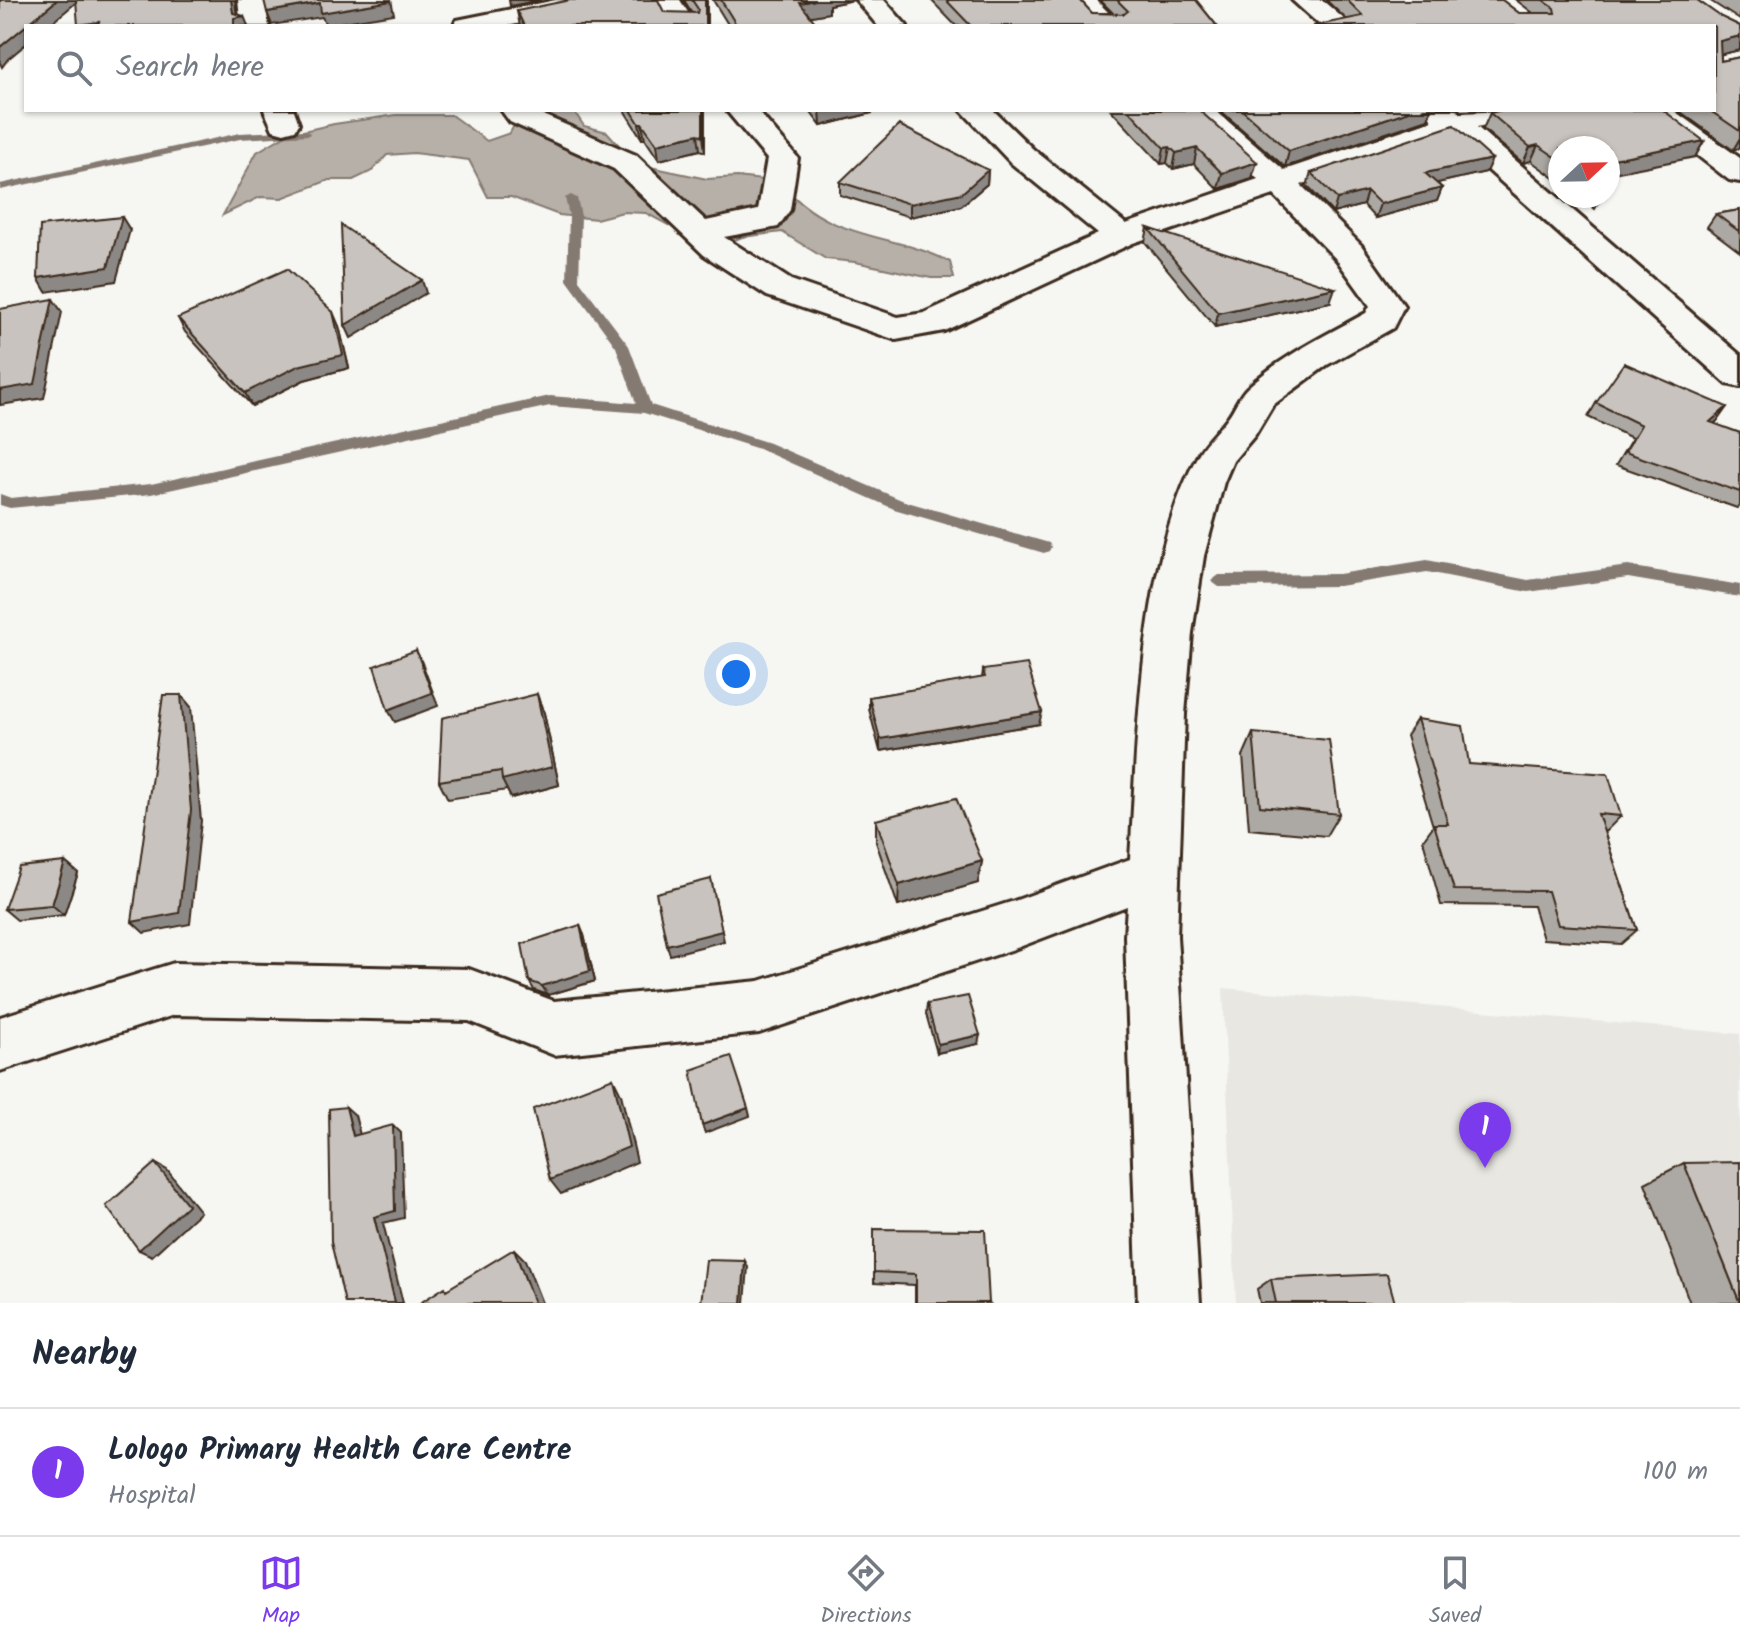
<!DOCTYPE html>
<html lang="en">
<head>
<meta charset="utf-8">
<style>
  body { margin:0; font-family:Kalam,sans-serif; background:#f6f6f7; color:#1f2937 }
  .compass { position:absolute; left:1548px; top:136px; width:72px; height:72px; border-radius:50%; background:#fff; box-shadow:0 2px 6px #0004; rotate:68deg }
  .you { position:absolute; left:736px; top:674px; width:28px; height:28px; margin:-20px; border:6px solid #fff; border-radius:50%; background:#1a73e8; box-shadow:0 0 0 12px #1a73e833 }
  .badge { display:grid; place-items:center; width:52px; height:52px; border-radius:50%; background:#7c3aed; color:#fff; font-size:26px; font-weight:700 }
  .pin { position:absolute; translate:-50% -66px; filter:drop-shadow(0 2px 4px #0008) }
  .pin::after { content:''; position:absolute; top:42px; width:28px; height:24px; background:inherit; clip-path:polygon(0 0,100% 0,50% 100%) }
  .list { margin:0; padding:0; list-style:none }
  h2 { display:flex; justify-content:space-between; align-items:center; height:104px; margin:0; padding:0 32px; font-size:34px }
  h2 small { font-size:26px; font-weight:400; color:#747a83 }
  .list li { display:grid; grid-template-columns:52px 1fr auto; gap:24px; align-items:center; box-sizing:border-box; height:128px; padding:0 32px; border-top:2px solid #e0e1e3 }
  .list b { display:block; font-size:30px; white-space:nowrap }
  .list p { margin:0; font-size:26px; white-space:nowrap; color:#747a83 }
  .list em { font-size:26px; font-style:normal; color:#747a83 }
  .icon { flex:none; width:44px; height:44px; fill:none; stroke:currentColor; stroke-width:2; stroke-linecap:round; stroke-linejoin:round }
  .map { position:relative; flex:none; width:1740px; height:1303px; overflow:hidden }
  .search { position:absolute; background:#fff; box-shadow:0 2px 6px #0004; left:24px; right:24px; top:24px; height:88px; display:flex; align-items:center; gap:20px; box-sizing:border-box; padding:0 28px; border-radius:0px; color:#747a83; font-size:30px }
  .sheet { height:232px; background:#fff }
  nav { display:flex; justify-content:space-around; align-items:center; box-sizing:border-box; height:112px; border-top:2px solid #e0e1e3; background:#fff; font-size:22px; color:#747a83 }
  nav a { display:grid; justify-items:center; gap:4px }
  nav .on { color:#7c3aed }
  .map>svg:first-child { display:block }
</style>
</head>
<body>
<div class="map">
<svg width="1740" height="1303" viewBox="0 0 1740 1303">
  <rect width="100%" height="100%" fill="#f6f6f2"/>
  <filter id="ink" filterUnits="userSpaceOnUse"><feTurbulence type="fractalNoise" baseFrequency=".0125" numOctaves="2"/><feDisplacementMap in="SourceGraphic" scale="16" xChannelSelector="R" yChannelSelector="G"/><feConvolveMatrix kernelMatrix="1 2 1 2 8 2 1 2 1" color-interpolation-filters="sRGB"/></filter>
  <g filter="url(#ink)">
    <path fill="#e8e7e2" d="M1223 988 1740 1034V1303H1236Z"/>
    <path fill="#b6b0a9" stroke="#857a71" stroke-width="2" d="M522 110H573L584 126 607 132 636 164 707 179 737 177 780 182C831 243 889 231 950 262L954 278H931L855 262 826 259 782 232 742 237 716 248 690 243 676 229 646 213 623 212 596 219 559 215 511 197H488L469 160 414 153 387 155 372 171 353 180H329L282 198 260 197 223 215 257 152 286 135 334 124 396 115H451L487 141 510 133Z"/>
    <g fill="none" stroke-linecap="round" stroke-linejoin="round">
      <path fill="#857a71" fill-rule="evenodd" d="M305 130 310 133 309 135 240 139 0 190V184L240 133Z
        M571 195 577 198 581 216 579 280 629 346 651 405 769 443 904 501 1049 543 1051 547 1049 551 1044 553 894 509 759 449 644 413 550 406 151 494 10 508 0 505V494L11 498 151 484 550 396 636 403 616 347 567 280 569 216 565 198Z
        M1427 560 1528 580 1628 566 1740 585V597L1628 578 1528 592 1427 572 1339 586 1219 587 1211 581 1219 575 1339 574Z"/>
      <g stroke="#3b2a1e" stroke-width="6">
        <path id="minor" d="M238 0H264L269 26H241Z
          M556 0H608L604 6 507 26H453L457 20Z
          M654 0H680L697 26H669Z
          M856 0H884L907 26H878Z
          M1067 0H1096L1122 26H1092Z
          M1292 0H1322L1352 26H1321Z
          M264 110H294L299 124 295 130 284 133 273 130Z
          M501 110H531L636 155 706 221 758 210 767 159 726 110H757L798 158 790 210 778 227 724 237 791 280 898 317 924 313 1098 234 1011 163 961 110H993L1033 149 1126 224 1258 179 1183 110H1215L1284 170 1433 120 1424 110H1457L1460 113 1531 110 1526 116 1477 127 1740 355V387L1727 384 1449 135 1301 185 1361 245 1404 306 1393 328 1327 365 1273 405 1255 435 1233 461 1224 482 1204 556 1192 633 1185 714 1177 936 1200 1303H1138L1125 936 1127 906 1014 949 759 1033 554 1055 469 1021 174 1015 0 1071V1017L174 963 469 969 554 1001 759 981 1014 901 1130 859C1138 738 1139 562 1198 455 1206 440 1219 430 1228 417 1235 408 1239 395 1248 387 1282 356 1326 335 1366 313L1370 306 1337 260 1274 195 1133 243 944 331 896 340 767 296 704 255 614 169 510 122Z
          M1639 110H1673L1740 158V182L1729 180Z"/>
      </g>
      <use href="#minor" fill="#f6f6f2" fill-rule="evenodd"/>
    </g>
    <path fill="#aca8a3" stroke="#3b2a1e" stroke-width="2" d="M684 0H707V26H520L517 11 692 13Z
      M713 0H854L829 5V13L810 16 818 26H729Z
      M931 0H1080L1092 13H1113L1100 0H1196L1217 26H956Z
      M1326 0H1502L1519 13H1533L1516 0H1697L1721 17 1740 26V50L1721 54V61L1740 57V148L1733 150 1678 110H1714V26L1346 19Z
      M1709 0H1740V20Z
      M624 110H705V152L700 150 659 160 645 139H642Z
      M809 110H872V113L821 126Z
      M1111 110H1199L1252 178 1218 189 1194 164 1173 169 1167 163 1161 164Z
      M1220 110H1431L1428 119 1285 167Z
      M1490 113 1704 141 1695 157 1560 148V182L1531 161 1523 163 1483 129Z
      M988 170 987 184 961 206 910 217 840 195V182Z
      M1486 172 1437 183 1442 188 1437 201 1375 218 1363 205 1333 213 1307 186 1311 173Z
      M1578 196H1602L1595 209Z
      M1740 210V252L1707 227 1716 214Z
      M1148 228 1330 302 1215 327 1145 242Z
      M178 318 339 326 349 368 304 380 252 406 185 332Z
      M1596 403 1717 421 1714 424 1740 433V505L1737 508 1616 465 1632 438 1588 417Z
      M983 670 1039 724 880 751 869 709V697L982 678Z
      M544 713 559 785 511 798 507 790 448 799 439 781Z
      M1417 719 1469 764 1621 816 1606 831H1604L1637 930 1621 944 1543 939 1533 906 1441 905 1423 840 1433 826 1406 736Z
      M1253 733 1339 814 1326 836 1249 829 1243 756Z
      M876 820 982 861 978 883 898 906 876 842Z
      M65 862 78 873 64 915 17 920 4 909Z
      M584 935 595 981 548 995 534 990 529 981Z
      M927 1004 978 1044 937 1053 926 1014Z
      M1684 1163 1740 1303H1690L1645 1183Z
      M874 1229 989 1303H915V1285L874 1283Z
      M1271 1279 1395 1303H1260L1257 1289Z"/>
    <path fill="#8c8885" stroke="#3b2a1e" stroke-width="2" d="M57 0H79L48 26H26V44L8 59 2 67 0 63V47Z
      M231 0H235L237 17 244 16 248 26H234Z
      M391 0 394 14 326 25 322 17 272 25 267 12 320 3Z
      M509 0H541L510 6Z
      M705 0H707V26H705Z
      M815 0H854L829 5V13L801 18 800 3Z
      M99 22 101 26 78 25Z
      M1740 36V50L1714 56 1720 41Z
      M703 110H705V152L703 136Z
      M820 110H872V113L821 126Z
      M1412 110H1431L1428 119 1285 167 1289 151Z
      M639 123H642L645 139H642Z
      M698 134 700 150 659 160 657 144Z
      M1740 138V148L1733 150Z
      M1704 141 1695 157 1608 174V160Z
      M1538 145 1531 161 1523 163 1530 147Z
      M1170 147 1167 163 1161 164 1164 148Z
      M1197 148 1194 164 1173 169 1176 153Z
      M1492 159 1486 172 1420 187 1425 173Z
      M1257 162 1252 178 1218 189 1222 173Z
      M988 170 987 184 961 206 910 217V204Z
      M1442 188 1437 201 1375 218 1380 204Z
      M1367 191 1363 205 1333 213 1337 199Z
      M122 217 130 230 116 281 46 292 38 278Z
      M422 280 426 293 351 338 345 325Z
      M1335 288 1330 302 1215 327 1218 313Z
      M53 299 62 312 44 398 0 405V390Z
      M333 312 339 326 349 368 304 380 252 406 245 393Z
      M1727 407 1717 421 1700 436 1710 422Z
      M416 650 422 663 438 706 395 722 388 710Z
      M537 694 544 713 559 785 511 798 502 780Z
      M181 695 191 707 201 821 190 924 144 933 132 922Z
      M1042 712 1039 724 880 751V739Z
      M982 861 978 883 898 906 899 885Z
      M65 862 78 873 64 915 52 905Z
      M711 879 724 941 670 955 667 945Z
      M580 925 584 935 595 981 548 995 542 986Z
      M980 1035 978 1044 937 1053 938 1044Z
      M613 1078 621 1094 637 1162 561 1194 550 1180Z
      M346 1107 355 1115 362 1143 353 1136Z
      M748 1108 750 1116 705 1133 702 1125Z
      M393 1125 401 1133 404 1218 383 1223 403 1303H394L374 1217Z
      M155 1163 167 1170 200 1212 152 1256 139 1250Z
      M514 1249 525 1260 542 1303H534Z
      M745 1261 748 1267 745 1303H742Z"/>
    <path fill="#c8c3be" stroke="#3b2a1e" stroke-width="2" d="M0 0H57L0 47Z
      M76 0H231L233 13 244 16 234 18V26H98L99 22 78 25Z
      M264 0H390L391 1 321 13 320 3 267 12Z
      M570 0H658L664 12 697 13 698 9 692 0H705V26H524L517 11Z
      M721 0H815L800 3 818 26H737Z
      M946 0H1080L1092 13 1124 14 1128 11 1117 0H1196L1217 26H971Z
      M1347 0H1502L1519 13H1555L1554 8 1543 0H1697L1721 17 1740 26V36L1720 41 1721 61 1740 57V131L1709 110H1714V26H1313L1363 16Z
      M631 110H703V136L698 134 657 144 642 123H639Z
      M1129 110H1199L1257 162 1222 173 1197 148 1176 153 1170 147 1164 148Z
      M1242 110H1412L1289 151Z
      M1502 110H1663L1704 141 1608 160V148H1560V160L1538 145 1530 147 1490 113Z
      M899 125 988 170 962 193 910 204 840 182Z
      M1454 125 1492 159 1425 173 1442 188 1380 204 1367 191 1337 199 1311 173Z
      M1740 210V232L1716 214Z
      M122 217 108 267 38 278 40 226Z
      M341 225 422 280 345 325Z
      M1148 228 1335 288 1218 313Z
      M287 269 333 312 343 355 298 366 245 393 178 318Z
      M53 299 35 384 0 390V309Z
      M1624 363 1727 407 1710 422 1740 433V492L1625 452 1641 425 1596 403Z
      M416 650 432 693 388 710 374 666Z
      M1027 664 1042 712 880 739 869 697 985 677 983 670Z
      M537 694 552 767 502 780 501 771 439 781 442 718Z
      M163 695H181L191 810 179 913 132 922Z
      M1417 719 1463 726 1469 764 1608 774 1621 816 1598 814 1637 930 1558 925 1548 891 1454 890 1434 824H1448Z
      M1253 733 1329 740 1339 814 1260 806Z
      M956 798 982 861 899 885 876 820Z
      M65 862 52 905 4 909 19 867Z
      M711 879 722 931 667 945 656 893Z
      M580 925 590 971 542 986 529 981 522 944Z
      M968 996 980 1035 938 1044 927 1004Z
      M731 1056 748 1108 702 1125 691 1070Z
      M613 1078 629 1147 550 1180 533 1109Z
      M346 1107 353 1136 393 1125 395 1211 374 1217 395 1302 394 1303H345L331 1242 329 1109Z
      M1740 1162V1303L1684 1163Z
      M155 1163 188 1205 139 1250 106 1206Z
      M874 1229 985 1230 989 1303H916V1274L874 1272Z
      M514 1249 534 1303H420L445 1287 446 1290Z
      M706 1260 745 1261 742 1303H701Z
      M1387 1274 1395 1303H1276L1271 1279Z"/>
  </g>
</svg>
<svg class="compass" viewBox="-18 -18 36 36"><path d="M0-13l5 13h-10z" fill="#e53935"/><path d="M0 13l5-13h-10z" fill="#747a83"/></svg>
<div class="you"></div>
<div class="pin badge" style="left:1485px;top:1168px">1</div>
<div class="search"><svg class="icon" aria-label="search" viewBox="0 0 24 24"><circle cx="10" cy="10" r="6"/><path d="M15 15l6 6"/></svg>Search here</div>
</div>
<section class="sheet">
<h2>Nearby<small></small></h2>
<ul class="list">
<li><span class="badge">1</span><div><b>Lologo Primary Health Care Centre</b><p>Hospital</p></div><em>100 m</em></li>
</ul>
</section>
<nav>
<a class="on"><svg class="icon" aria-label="map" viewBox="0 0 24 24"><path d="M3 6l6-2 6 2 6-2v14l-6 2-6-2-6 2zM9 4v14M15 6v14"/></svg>Map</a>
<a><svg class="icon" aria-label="directions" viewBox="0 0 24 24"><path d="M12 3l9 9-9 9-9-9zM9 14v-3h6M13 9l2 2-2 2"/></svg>Directions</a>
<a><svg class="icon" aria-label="saved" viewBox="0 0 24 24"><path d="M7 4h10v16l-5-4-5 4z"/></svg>Saved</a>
</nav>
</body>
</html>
